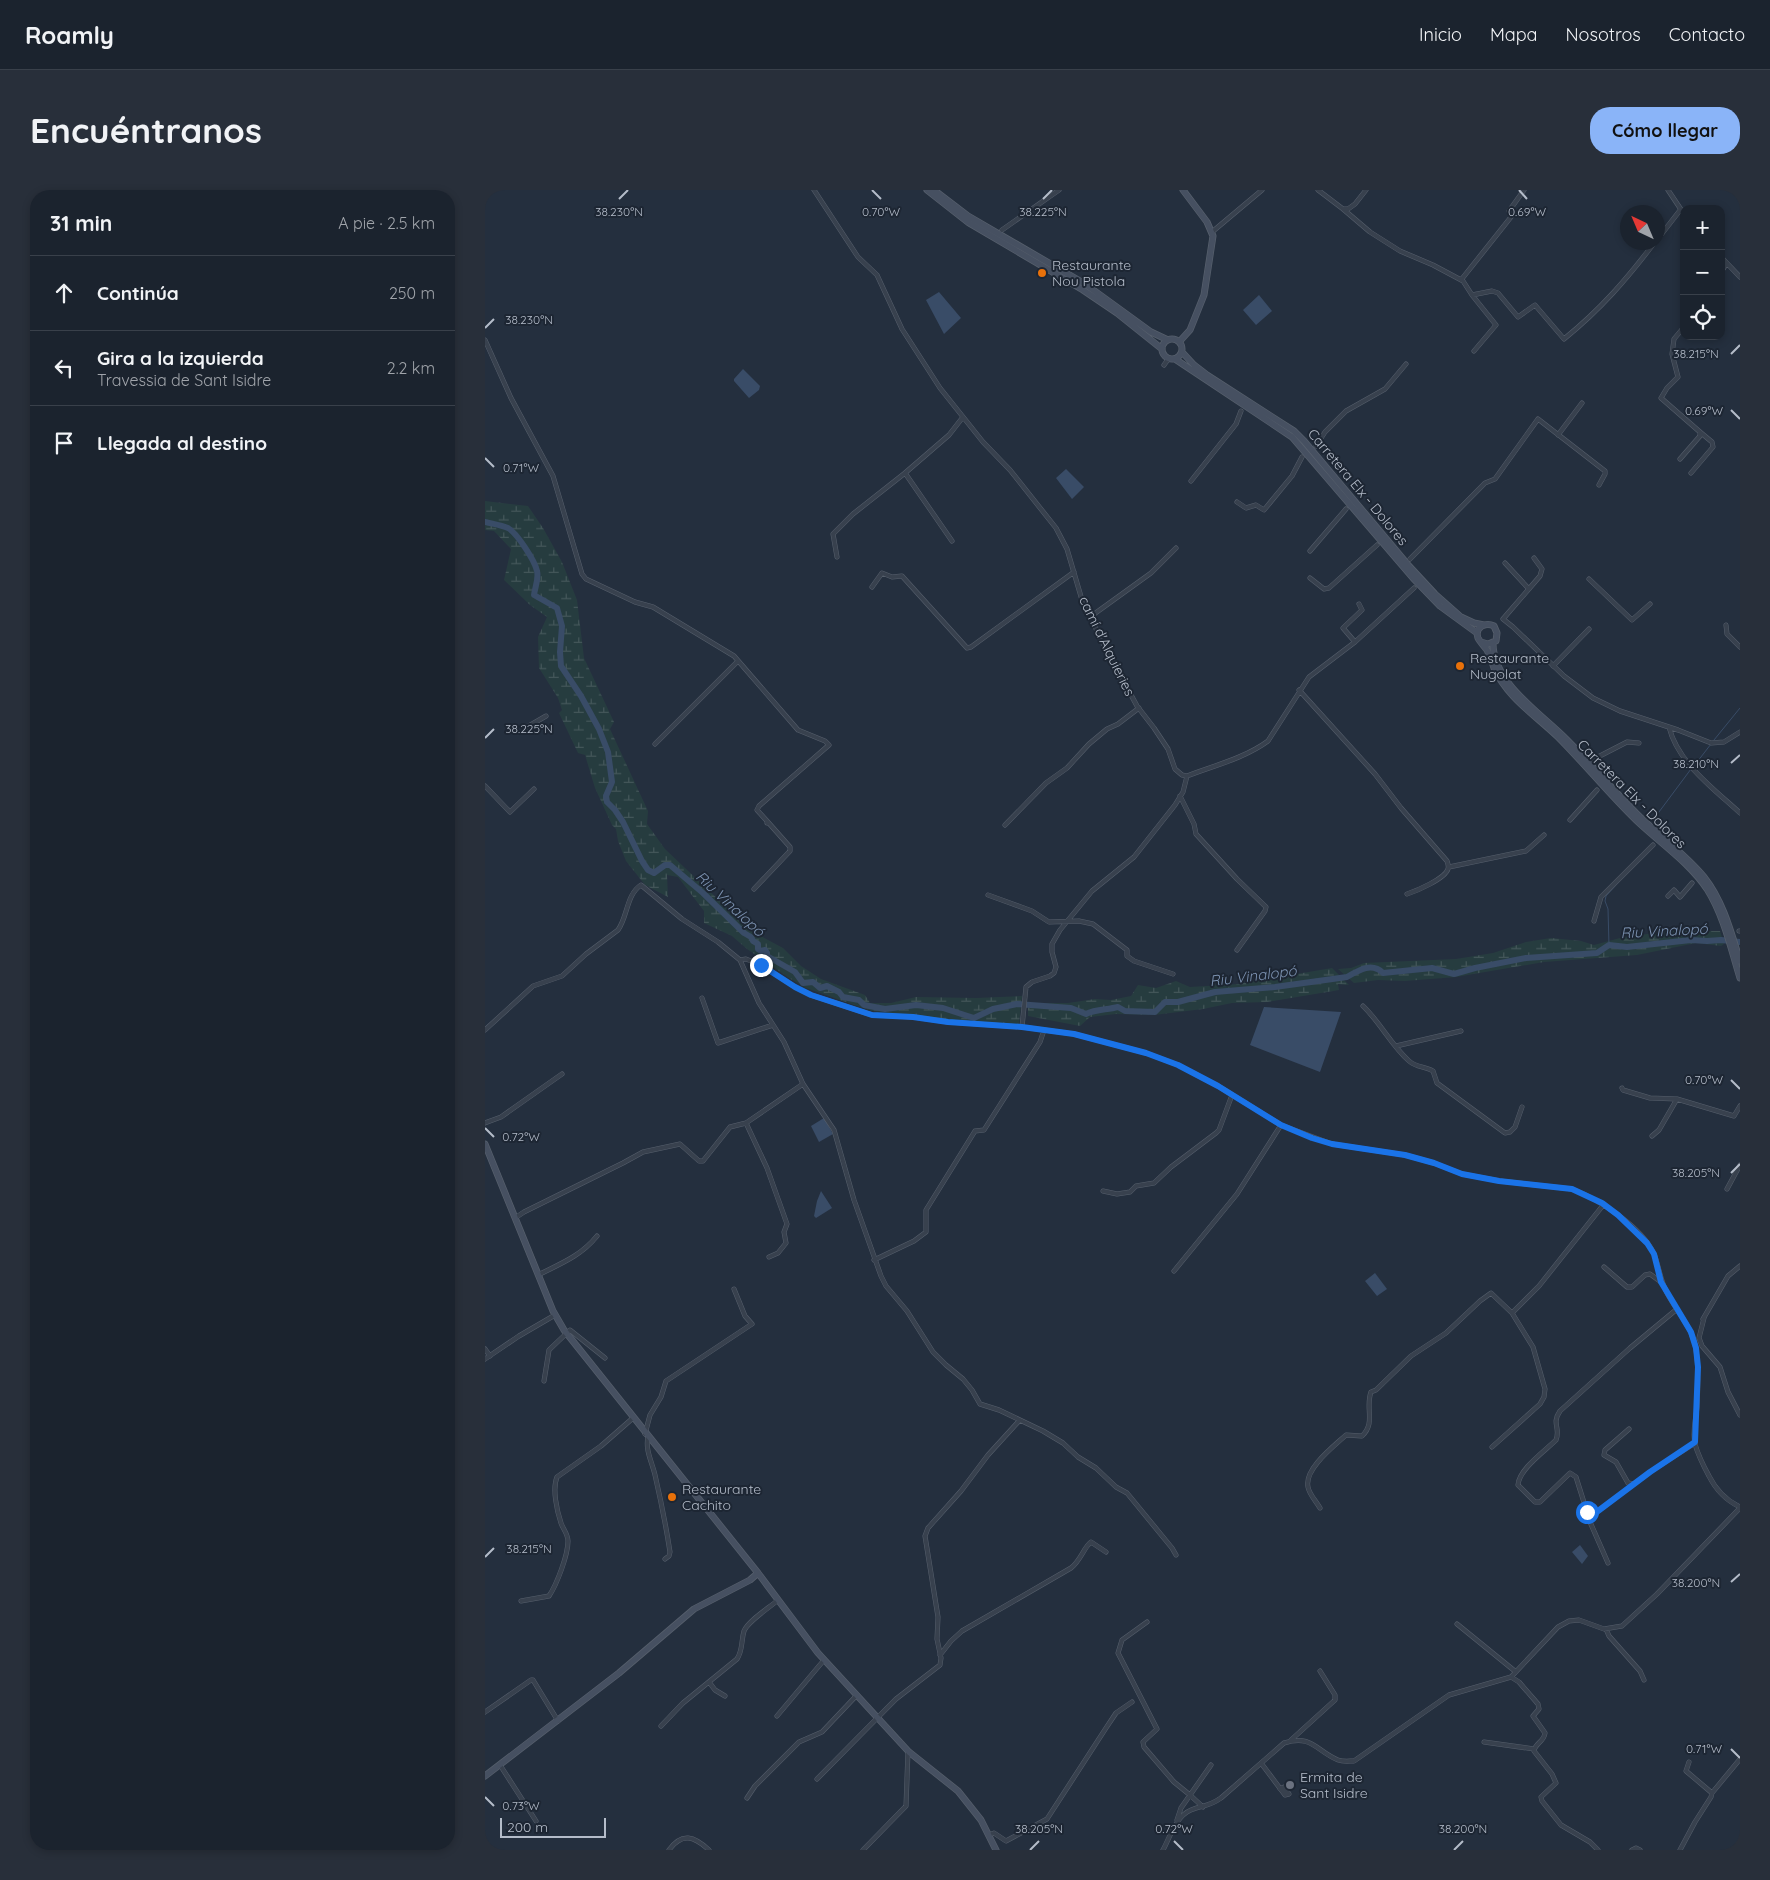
<!DOCTYPE html>
<html lang="es">
<head>
<meta charset="utf-8">
<style>
  body { margin:0; font-family:Quicksand,sans-serif; background:#282f3a; color:#f1f3f6 }
  .controls { position:absolute; right:15px; top:15px; display:grid; overflow:hidden; border-radius:10px; box-shadow:0 2px 8px #0003 }
  .controls button { width:45px; height:45px; display:grid; place-items:center; padding:0; border:0; border-bottom:1px solid #39404a; background:#1b232e; color:#f1f3f6; font:25px sans-serif }
  .compass { position:absolute; left:1135px; top:15px; width:45px; height:45px; border-radius:50%; background:#1b232e; box-shadow:0 2px 8px #0003; rotate:316deg }
  .scale { position:absolute; left:15px; bottom:12px; width:106px; box-sizing:border-box; padding-left:5px; border:2px solid #b4bcc9; border-top:0; font-size:14px; line-height:18px; white-space:nowrap; color:#b4bcc9; -webkit-text-stroke:4px #1d2633; paint-order:stroke }
  .stop { position:absolute; width:15px; height:15px; margin:-11px; border:4px solid #1a73e8; border-radius:50%; background:#fff }
  .stop.end { background:#1a73e8; border-color:#fff; box-shadow:0 1px 5px #0008 }
  .list { margin:0; padding:0; list-style:none }
  h2 { display:flex; justify-content:space-between; align-items:center; height:65px; margin:0; padding:0 20px; font-size:21px }
  h2 small { font-size:16px; font-weight:400; color:#a0a4aa }
  .list li { display:grid; grid-template-columns:32px 1fr auto; gap:15px; align-items:center; box-sizing:border-box; height:75px; padding:0 20px; border-top:1px solid #39404a }
  .list b { display:block; font-size:19px; white-space:nowrap }
  .list p { margin:0; font-size:16px; white-space:nowrap; color:#a0a4aa }
  .list em { font-size:16px; font-style:normal; color:#a0a4aa }
  .icon { flex:none; width:28px; height:28px; fill:none; stroke:currentColor; stroke-width:2; stroke-linecap:round; stroke-linejoin:round }
  .map { position:relative; flex:none; width:1255px; height:1660px; overflow:hidden; border-radius:20px }
  header { display:flex; align-items:center; gap:30px; box-sizing:border-box; height:70px; padding:0 25px; background:#1b232e; border-bottom:1px solid #39404a }
  header strong { font-size:24px }
  nav { display:flex; gap:28px; margin-inline-start:auto; font-size:18px }
  .intro { display:flex; align-items:center; justify-content:space-between; box-sizing:border-box; height:120px; padding:0 30px }
  h1 { margin:0; font-size:35px }
  .button { padding:12px 22px; border-radius:20px; background:#8ab4f8; color:#111; font-size:18px; font-weight:700 }
  main { display:flex; gap:30px; padding:0 30px }
  aside { flex:1; background:#1b232e; border-radius:20px; box-shadow:0 2px 8px #0003 }
  .map>svg:first-child { display:block }
</style>
</head>
<body>
<header>
<strong>Roamly</strong>
<nav><a>Inicio</a><a>Mapa</a><a>Nosotros</a><a>Contacto</a></nav>
</header>
<div class="intro"><h1>Encuéntranos</h1><a class="button">Cómo llegar</a></div>
<main>
<aside>
<h2>31 min<small>A pie · 2.5 km</small></h2>
<ul class="list">
<li><svg class="icon" aria-label="ahead" viewBox="0 0 24 24"><path d="M12 20V5M6 11l6-6 6 6"/></svg><div><b>Continúa</b></div><em>250 m</em></li>
<li><svg class="icon" aria-label="left" viewBox="0 0 24 24"><path d="M17 20v-9H6M10 6l-5 5 5 5"/></svg><div><b>Gira a la izquierda</b><p>Travessia de Sant Isidre</p></div><em>2.2 km</em></li>
<li><svg class="icon" aria-label="arrive" viewBox="0 0 24 24"><path d="M6 21V4h12l-3 4 3 4H6"/></svg><div><b>Llegada al destino</b></div></li>
</ul>
</aside>
<div class="map">
<svg width="1255" height="1660" viewBox="0 0 1255 1660">
  <defs>
    <pattern id="wetland-marsh" width="20" height="14" patternUnits="userSpaceOnUse" patternTransform="scale(1.25)"><rect width="20" height="14" fill="#263c3f"/><path d="M1 5h8M5 5V1M11 12h8M15 12V8" fill="none" stroke="#435659"/></pattern>
  </defs>
  <rect width="100%" height="100%" fill="#242f3e"/>
  <path fill="url(#wetland-marsh)" d="M0 311 43 316 58 338 77 372 92 410 99 468 129 532 125 539 163 621 162 634 180 659 259 734 272 744 298 758 316 776 336 789 380 805 385 813H406L431 807 491 808 537 806 534 834 477 831 387 821 375 817 321 798 304 788 262 759 247 746 219 733V721L193 687 182 685 183 707 160 695 141 671 133 651 131 639 127 635 110 598 100 565 93 563 74 523 77 520 73 508 54 478 53 447 62 427 45 415 19 390 26 359 9 341 0 340Z
    M1183 741H1235L1239 754 1236 756 1211 753 1152 765 1059 772 971 787 920 791 893 790 869 793 853 779 866 778 879 773 971 769 1008 763 1041 752 1066 748 1096 751 1109 755 1135 748Z
    M847 778 864 795 853 794 854 800 782 812 747 813 718 819 669 825 631 824 605 827 595 836 543 826V813H583L610 809 626 810 646 806 653 795 671 798 691 791 705 797 753 794Z"/>
  <path fill="#394c67" d="M454 102 476 128 459 144 441 110Z
    M774 105 787 121 771 135 758 120Z
    M258 179 275 196 274 200 264 208 249 191V189Z
    M581 279 599 297 587 309 571 288Z
    M779 817 856 822 835 882 765 855Z
    M339 928 348 944 334 952 326 936Z
    M336 1001 347 1018 331 1028 329 1026 332 1011Z
    M890 1083 902 1099 892 1106 880 1091Z
    M1095 1355 1103 1366 1097 1374 1087 1362Z"/>
  <g fill="none" stroke-linecap="round" stroke-linejoin="round">
    <path stroke="#394c67" stroke-width="1" d="M1229 550 1255 518
      M1209 576 1226 554
      M1171 626 1206 579
      M1124 755 1123 719 1120 711 1121 706 1142 683"/>
    <path stroke="#394c67" stroke-width="6" d="M0 332C8 334 16 335 23 338 32 343 50 371 52 381 54 389 50 397 49 405L72 418 77 436 75 462 76 476 96 506 114 539 123 562 127 592 121 606 122 612 130 620 138 632 157 671 163 680 169 683 180 675H185L218 703 259 743 266 747 268 751 273 754V759L276 761 280 760 282 763V766L310 782 318 793 328 792 335 798 342 796 354 802 358 807 374 810 379 815 400 819 431 815 458 818 489 828 508 819 532 814 586 818 601 824C611 819 622 820 633 817L640 821 670 822 680 812H693L730 802 790 797 862 787C874 780 887 772 898 783L947 778 969 784 990 778 1041 768 1112 763 1124 755 1142 757 1206 750 1222 751 1236 750 1255 752"/>
    <g stroke="#565f6c" stroke-width="5">
      <path id="street" d="M329 0 373 67 392 85 417 139 455 198 498 252 525 280 571 338 582 359 597 410 618 453 652 516 669 538 683 559 690 579 697 585 702 586C728 576 760 568 783 551L824 487 870 452 929 398
        M833 0 858 19H863L870 14 881 0
        M1183 0 1199 24
        M858 19 885 42 915 61 948 75 978 91 987 105 1007 101 1013 103 1033 127 1050 115 1079 149C1116 119 1141 90 1170 52
        M517 40 574 0
        M727 42 777 0
        M1172 50 1196 19
        M1236 67 1255 87
        M1236 82 1242 73
        M976 90 1026 27 1024 21 1039 0
        M987 105 1011 135 989 161
        M0 150 26 208 68 286 97 384 101 389 150 412 168 417 249 466 313 540 340 551 344 555 274 616 272 620 282 631V633
        M679 175 684 168
        M1073 245 1097 213
        M831 256 840 242 861 221 900 199 921 174
        M1195 269 1215 246V242L1176 208 1182 198 1193 187 1187 164 1189 149 1199 137
        M1206 283 1228 257 1227 252 1215 242
        M706 291 751 234 756 221
        M752 312 761 318 771 315 779 320 807 286 817 267
        M467 351 420 283 464 245 478 227
        M825 361 861 319
        M352 367 348 344 368 324 420 283
        M1049 368 1057 379 1055 386 1018 429 1028 437 1079 486 1108 508 1135 521 1193 540 1226 553 1239 552 1255 542
        M925 369 1000 293 1010 289 1053 229 1120 281V284L1114 295
        M1020 373 1044 399
        M825 388 839 399 844 398 892 355
        M1104 389 1147 430 1165 414
        M387 397 397 383 407 387 417 386 482 458 486 457 589 382
        M605 427 666 383 691 358
        M1241 435 1242 444 1255 457
        M870 452 858 438 877 420 874 414
        M1068 476 1104 439
        M814 500 890 584 916 618 962 671C963 674 964 676 963 679 960 689 931 701 922 704
        M42 537 61 526
        M1184 537C1193 573 1229 599 1255 623
        M170 554 253 471
        M1107 570 1142 552 1154 553
        M0 596 25 622 49 599
        M695 606 709 634 711 644 752 689 781 717 780 721 752 760
        M1085 630 1112 600
        M520 635 561 593 582 578 604 554 622 539 633 534 654 518
        M964 677 1041 661 1059 645
        M269 699 305 661V657L282 631
        M503 705 547 721 564 732 594 731 608 734 642 760V766L649 771 688 784
        M1183 706 1189 700 1195 707 1207 693
        M1109 731 1116 707 1168 655
        M1254 741H1255
        M255 770 274 813 299 852 318 894 349 940 369 1010 396 1086 401 1096 422 1121 448 1162 461 1175 478 1189 487 1200 495 1214 514 1220 558 1241 578 1253 593 1267 611 1278 631 1297 642 1303 687 1358 691 1365
        M217 808 233 853 288 835
        M878 816C895 832 906 855 924 871 932 878 940 876 948 881L952 893 1020 943 1025 942 1030 937 1037 917
        M537 837 541 797 547 792 565 786 569 783 571 777 567 762V754L575 740 607 701 649 667 690 615 698 602 702 586
        M0 840 48 796 77 786 101 764 133 740C143 726 141 705 156 695L197 729 233 752 255 770 261 769 276 775 310 797 326 805 387 825 428 827 463 832 537 837 589 844 661 863 693 875 733 896 796 935 847 954 920 965 949 973 977 984 1015 991 1087 999C1113 1009 1157 1037 1169 1064 1174 1076 1175 1090 1182 1103 1192 1122 1208 1138 1211 1160 1214 1178 1213 1198 1212 1217 1211 1229 1207 1242 1210 1254 1213 1265 1218 1275 1224 1286 1231 1300 1240 1310 1255 1317
        M911 856 976 841
        M1137 898 1138 900 1165 908 1192 909
        M0 933 16 927 77 884
        M261 933 282 978 302 1034 299 1042 301 1053 293 1063 284 1067
        M1167 946 1174 940 1192 909 1249 926 1255 916
        M1242 999 1255 975
        M618 1001 632 1004 645 1002 651 996 669 993 686 977 731 943 734 940 747 905
        M30 1028 39 1022 138 973 158 962 195 954 214 971H218L245 937 261 933 318 894
        M389 1070 429 1051 441 1042V1020L490 941 499 940 555 852 559 840
        M1119 1077 1142 1097H1147L1160 1085 1165 1084 1176 1092
        M689 1081 752 1004 796 935
        M53 1085C75 1074 96 1066 112 1046
        M1219 1128 1214 1148 1217 1156 1235 1177 1243 1202 1255 1225
        M1218 1129 1243 1086 1255 1076
        M0 1159 5 1166
        M0 1169 34 1146 70 1125
        M59 1191 64 1160 85 1140 120 1168
        M1144 1239 1120 1260 1119 1265 1131 1272 1143 1293 1149 1294
        M160 1244 165 1225 176 1207 181 1191 267 1134 260 1126 249 1099
        M163 1247C160 1260 167 1272 170 1285 176 1311 181 1336 185 1362L184 1366 180 1369
        M1007 1257 1055 1214 1059 1207 1060 1199 1048 1157 1027 1123
        M835 1318C831 1311 824 1304 823 1297 819 1279 849 1256 861 1245L877 1246C891 1233 880 1218 886 1202L891 1200 926 1166 961 1143 995 1111 1006 1103 1027 1123 1054 1096 1119 1014
        M1105 1327 1102 1322 1091 1287 1085 1283 1055 1312H1050L1033 1295C1034 1279 1060 1261 1071 1250 1076 1238 1066 1234 1075 1221L1145 1158 1192 1119
        M1123 1373 1105 1332V1327L1165 1282 1210 1253
        M36 1411 64 1406C72 1394 83 1365 83 1351 83 1344 78 1339 76 1333 72 1321 67 1299 72 1287L116 1256 148 1228
        M662 1432 637 1450 633 1463 672 1539 658 1552 659 1557 689 1592 705 1605 718 1617
        M972 1434 1031 1482
        M1121 1439 1124 1446 1155 1481 1159 1490
        M455 1465 466 1451 477 1441 586 1378C596 1370 599 1357 606 1352L621 1362
        M1026 1487 1034 1492 1053 1514 1054 1519 1048 1526 1060 1543C1059 1552 1050 1553 1049 1561L1067 1584 1071 1593 1056 1607 1057 1611 1076 1635 1105 1652 1113 1660
        M224 1492 230 1500 240 1506
        M0 1522 46 1490H48L73 1531
        M292 1526 339 1470
        M176 1536 198 1513 252 1469C258 1460 256 1451 259 1441 263 1431 284 1418 293 1410
        M806 1550 850 1510V1505L835 1481
        M999 1552 1049 1559
        M776 1573 800 1605 804 1604 799 1597 795 1599
        M15 1575 51 1631
        M332 1589 411 1509 455 1475 456 1468 452 1449 453 1427 440 1346 443 1338 476 1301 503 1265 534 1231
        M1227 1603 1255 1569
        M262 1608 270 1596 314 1552 337 1542 372 1505
        M692 1630 696 1618 726 1575
        M504 1645 509 1643 521 1651 562 1629 621 1538 631 1523 647 1512
        M184 1660C197 1642 209 1646 224 1660
        M378 1660 421 1616 423 1561
        M678 1660C685 1647 691 1626 706 1620 718 1615 723 1617 736 1608L799 1553C827 1544 831 1561 853 1570 858 1572 864 1571 869 1571L964 1505 1026 1487 1073 1437 1084 1431 1094 1430 1119 1439 1137 1436 1172 1404 1255 1318
        M1147 1660 1151 1658 1155 1660
        M1195 1660 1210 1632 1226 1607 1227 1603 1201 1581 1204 1572"/>
    </g>
    <g stroke="#565f6c" stroke-width="7">
      <path id="secondary" d="M442 0 484 33 598 100 632 123 677 159
        M449 0 483 26 600 94 666 142 683 150
        M677 159a10 10 0 1 1 20 0a10 10 0 1 1-20 0Z
        M695 151 705 140 719 105 728 46 722 32 698 0
        M697 162 709 175 722 185 809 241 819 251 924 376 950 404 976 427 989 433 999 435
        M690 169 807 247 928 388 955 416 992 443
        M996 452 1003 454 1011 451 1012 443 1009 436C1001 432 989 437 993 448 995 452 999 456 1002 460 1005 466 1007 472 1009 478 1022 507 1050 525 1073 547 1100 574 1124 604 1151 630 1174 652 1204 672 1222 699 1239 726 1246 759 1255 788
        M1008 452C1007 493 1057 524 1082 550 1107 575 1130 602 1155 627 1176 647 1201 665 1219 687 1238 711 1246 742 1255 771
        M0 954 68 1121 79 1140 273 1383 333 1463 424 1562 473 1601 496 1630 511 1660
        M0 1586 134 1483 209 1419 265 1390 273 1383"/>
    </g>
    <use href="#street" stroke="#38414e" stroke-width="4"/>
    <use href="#secondary" stroke="#465061" stroke-width="5.5"/>
  </g>
  <g fill="none" stroke-linecap="round" stroke-linejoin="round">
    <path stroke="#1a73e8" stroke-width="6" d="M276 775 310 797 326 805 387 825 428 827 463 832 537 837 589 844 661 863 693 875 733 896 796 935 827 948 847 954 920 965 949 973 977 984 1014 991 1087 999 1117 1013 1133 1025 1162 1053 1169 1064 1176 1092 1206 1142 1211 1158 1213 1177 1210 1252 1165 1282 1105 1327 1102 1322"/>
  </g>
  <path fill="none" stroke="#b4bcc9" stroke-width="2" d="M387 0 396 9M1034 0 1042 9M134 9 143 0M558 9 567 0M0 138 9 129M1246 164 1255 155M1246 220 1255 229M0 268 9 277M0 548 9 539M1246 573 1255 565M1246 890 1255 899M0 938 9 947M1246 983 1255 974M0 1367 9 1358M1246 1392 1255 1384M1246 1559 1255 1568M0 1607 9 1616M689 1651 698 1660M545 1660 554 1651M969 1660 978 1651"/>
  <g fill="#e8710a" stroke="#1d2633" stroke-width="2">
    <circle cx="557" cy="83" r="5"/>
    <circle cx="975" cy="476" r="5"/>
    <circle cx="187" cy="1307" r="5"/>
  </g>
  <circle fill="#6b7280" stroke="#1d2633" stroke-width="2" cx="805" cy="1595" r="5"/>
  <g text-anchor="middle" stroke-width="4" stroke-linejoin="round" paint-order="stroke">
    <g font-size="14" fill="#b4bcc9" stroke="#1d2633" text-anchor="start">
      <text x="567" y="80">Restaurante<tspan x="567" dy="16">Nou Pistola</tspan></text>
      <text x="985" y="473">Restaurante<tspan x="985" dy="16">Nugolat</tspan></text>
      <text x="197" y="1304">Restaurante<tspan x="197" dy="16">Cachito</tspan></text>
      <text x="815" y="1592">Ermita de<tspan x="815" dy="16">Sant Isidre</tspan></text>
    </g>
    <g font-size="14" fill="#b4bcc9" stroke="#1d2633">
      <text transform="translate(873 297) rotate(50)" y="5">Carretera Elx - Dolores</text>
      <text transform="translate(622 456) rotate(64)" y="5">camí d'Alquieries</text>
      <text transform="translate(1147 604) rotate(45)" y="5">Carretera Elx - Dolores</text>
    </g>
    <g font-size="15" font-style="italic" fill="#7c92b1" stroke="#1d2633">
      <text transform="translate(245 714) rotate(43)" y="5">Riu Vinalopó</text>
      <text transform="translate(1179 741) rotate(-3)" y="5">Riu Vinalopó</text>
      <text transform="translate(768 786) rotate(-7)" y="5">Riu Vinalopó</text>
    </g>
  </g>
  <g font-size="12" text-anchor="middle" fill="#b4bcc9" stroke="#1d2633" stroke-width="4" stroke-linejoin="round" paint-order="stroke">
    <text x="134" y="26">38.230°N</text>
    <text x="558" y="26">38.225°N</text>
    <text x="1042" y="26">0.69°W</text>
    <text x="396" y="26">0.70°W</text>
    <text x="44" y="134">38.230°N</text>
    <text x="1211" y="168">38.215°N</text>
    <text x="1219" y="225">0.69°W</text>
    <text x="36" y="282">0.71°W</text>
    <text x="44" y="543">38.225°N</text>
    <text x="1211" y="578">38.210°N</text>
    <text x="1219" y="894">0.70°W</text>
    <text x="36" y="951">0.72°W</text>
    <text x="1211" y="987">38.205°N</text>
    <text x="44" y="1363">38.215°N</text>
    <text x="1211" y="1397">38.200°N</text>
    <text x="1219" y="1563">0.71°W</text>
    <text x="36" y="1620">0.73°W</text>
    <text x="689" y="1643">0.72°W</text>
    <text x="554" y="1643">38.205°N</text>
    <text x="978" y="1643">38.200°N</text>
  </g>
</svg>
<div class="controls">
<button>+</button>
<button>−</button>
<button><svg class="icon" aria-label="locate" viewBox="0 0 24 24"><circle cx="12" cy="12" r="6"/><path d="M12 2v4M12 18v4M2 12h4M18 12h4"/></svg></button>
</div>
<svg class="compass" viewBox="-18 -18 36 36"><path d="M0-13l5 13h-10z" fill="#e53935"/><path d="M0 13l5-13h-10z" fill="#a0a4aa"/></svg>
<div class="scale">200 m</div>
<div class="stop" style="left:1102px;top:1322px"></div>
<div class="stop end" style="left:276px;top:775px"></div>
</div>
</main>
</body>
</html>
